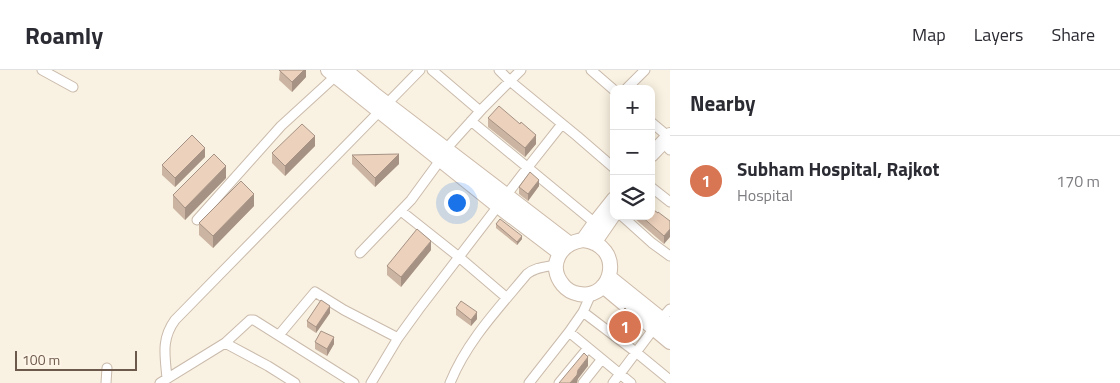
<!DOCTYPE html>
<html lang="en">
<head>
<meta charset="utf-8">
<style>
  body { margin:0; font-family:"Titillium Web",sans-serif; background:#f2f2f3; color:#2b2b33 }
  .controls { position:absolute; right:15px; top:15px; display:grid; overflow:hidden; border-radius:10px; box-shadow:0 2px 12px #0003 }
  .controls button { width:45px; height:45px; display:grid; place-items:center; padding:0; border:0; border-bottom:1px solid #e1e1e2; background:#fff; color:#2b2b33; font:25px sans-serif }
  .scale { position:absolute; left:15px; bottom:12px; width:122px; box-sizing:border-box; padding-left:5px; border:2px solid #6d594b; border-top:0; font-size:14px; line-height:18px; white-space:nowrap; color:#6d594b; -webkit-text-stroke:4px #fdf5e7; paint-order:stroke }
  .you { position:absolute; left:456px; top:132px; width:18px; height:18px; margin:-12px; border:4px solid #fff; border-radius:50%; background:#1a73e8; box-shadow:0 0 0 8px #1a73e833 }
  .badge { display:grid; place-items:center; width:32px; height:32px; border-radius:50%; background:#d87552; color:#fff; font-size:16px; font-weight:700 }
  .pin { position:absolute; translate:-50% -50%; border:2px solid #fff; box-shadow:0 1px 5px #0006 }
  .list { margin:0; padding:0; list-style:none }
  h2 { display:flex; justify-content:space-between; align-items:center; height:65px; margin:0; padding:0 20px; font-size:21px }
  h2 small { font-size:16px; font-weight:400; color:#7c7c81 }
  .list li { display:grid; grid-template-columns:32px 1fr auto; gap:15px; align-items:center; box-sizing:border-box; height:90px; padding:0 20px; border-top:1px solid #e1e1e2 }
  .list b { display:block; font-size:19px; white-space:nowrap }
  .list p { margin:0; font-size:16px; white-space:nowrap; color:#7c7c81 }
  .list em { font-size:16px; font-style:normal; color:#7c7c81 }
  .icon { flex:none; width:28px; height:28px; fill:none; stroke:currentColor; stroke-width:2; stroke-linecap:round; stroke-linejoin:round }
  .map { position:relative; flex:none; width:670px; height:313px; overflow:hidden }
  header { display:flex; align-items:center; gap:30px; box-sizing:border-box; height:70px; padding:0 25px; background:#fff; border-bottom:1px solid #e1e1e2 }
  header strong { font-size:24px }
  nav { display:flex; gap:28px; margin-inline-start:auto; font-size:18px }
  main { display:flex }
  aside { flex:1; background:#fff }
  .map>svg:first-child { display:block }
</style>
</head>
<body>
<header>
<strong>Roamly</strong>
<nav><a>Map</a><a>Layers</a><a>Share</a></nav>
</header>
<main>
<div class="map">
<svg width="670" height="313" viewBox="0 0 670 313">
  <rect width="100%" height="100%" fill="#f9f1e1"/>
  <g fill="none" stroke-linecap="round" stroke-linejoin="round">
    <g stroke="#cabbac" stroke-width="11">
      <path id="minor" d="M42 0 73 17
        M432 0 480 41
        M499 0 510 11 577 66 614 98
        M591 0 614 20
        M626 19 645 0
        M471 51 595 153
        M651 52 670 68
        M668 78 670 80
        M651 117 670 132
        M401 141 459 187 507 228
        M622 146 652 173 670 186
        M197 150 281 56 339 3
        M360 183 411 130 441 89 446 79 483 38 521 0
        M583 242 637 283 670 310
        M569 262 631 313
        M279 265 315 222 344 240 398 268
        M225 273 268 296 295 313
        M167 308C165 286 161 269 175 250L420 0
        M106 313 107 298
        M160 313 225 273 250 250H254L354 313
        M371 313 398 268 419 239 528 97 562 54
        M450 313C467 271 498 239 527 204 536 197 545 197 555 195
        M529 313 569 262 583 242 591 224
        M559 313 588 278
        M583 313 602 289
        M613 313 661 249 670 239"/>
    </g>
    <g stroke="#cdbbaa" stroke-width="16">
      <path id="secondary" d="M328 0 498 136 560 183
        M345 0 374 24 570 174
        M651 85 670 65
        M583 170C625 175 614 230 579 224 573 223 567 220 563 215 547 196 560 173 583 170Z
        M583 170 595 153 614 129
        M594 173 614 144
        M609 207 670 256
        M603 216 670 272"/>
    </g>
    <use href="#minor" stroke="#fff" stroke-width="9"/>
    <use href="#secondary" stroke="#fff" stroke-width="14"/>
  </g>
  <path fill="#cbb4a2" d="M280 0H306V7L292 22 279 10Z
    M488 48 536 74 525 87 488 57Z
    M315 76 285 106 272 93V83Z
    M352 85 399 94 375 117 352 94Z
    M205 87 175 117 162 105V95Z
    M226 108 185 150 173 138V125Z
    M539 116 528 131 519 124V117Z
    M254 136 213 178 199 165V153Z
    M634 146H651L670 151 664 174 634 148Z
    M496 154 522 169 517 175 496 158Z
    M431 180 401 217 387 205V196Z
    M456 238 477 249 471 256 456 245Z
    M330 243 316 263 307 257V251Z
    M615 249 639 260 630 270 615 258Z
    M315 272 334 274 327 286 315 279Z"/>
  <path fill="#a59284" d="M304 0H306V7L292 22V12Z
    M536 65V74L525 87V78Z
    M315 66V76L285 106V96Z
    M205 78V87L175 117V108Z
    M399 84V94L375 117V108Z
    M226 96V108L185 150V138Z
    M539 110V116L528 131V124Z
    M254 124V136L213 178V166Z
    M670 159V167L664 174V166Z
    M522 166V169L517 175V172Z
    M431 171V180L401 217V207Z
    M330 236V243L316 263V257Z
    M477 242V249L471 256V250Z
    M639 251V260L630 270V261Z
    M334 267V274L327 286V279Z
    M588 287V296L578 309 577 313H570L578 300Z"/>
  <path fill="#ecd1bc" stroke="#a59284" d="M279 0H304L292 12Z
    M499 36 520 54 521 52 536 65 525 78 488 48Z
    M302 54 315 66 285 96 272 83Z
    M192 65 205 78 175 108 162 95Z
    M214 84 226 96 185 138 173 125Z
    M399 84 375 108 352 85Z
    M530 102 539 110 528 124 519 117Z
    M241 111 254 124 213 166 199 153Z
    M651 138 658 143V142L670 151V159L664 166 641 146H651Z
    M500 149 522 166 517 172 496 154Z
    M417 159 431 171 401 207 387 196Z
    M321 230 330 236 316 257 307 251Z
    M461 231 477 242 471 250 456 238Z
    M625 238 639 251 630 261 615 249Z
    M321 261 334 267 327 279 315 272Z
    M584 283 588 287 578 300 577 305 570 313H559Z"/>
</svg>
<div class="controls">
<button>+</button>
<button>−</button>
<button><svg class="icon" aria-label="layers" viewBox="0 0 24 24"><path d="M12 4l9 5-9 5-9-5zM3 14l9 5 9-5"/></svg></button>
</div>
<div class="scale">100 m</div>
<div class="you"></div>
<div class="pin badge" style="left:625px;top:257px">1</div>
</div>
<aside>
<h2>Nearby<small></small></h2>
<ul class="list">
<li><span class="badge">1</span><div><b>Subham Hospital, Rajkot</b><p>Hospital</p></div><em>170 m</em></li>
</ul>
</aside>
</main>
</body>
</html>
